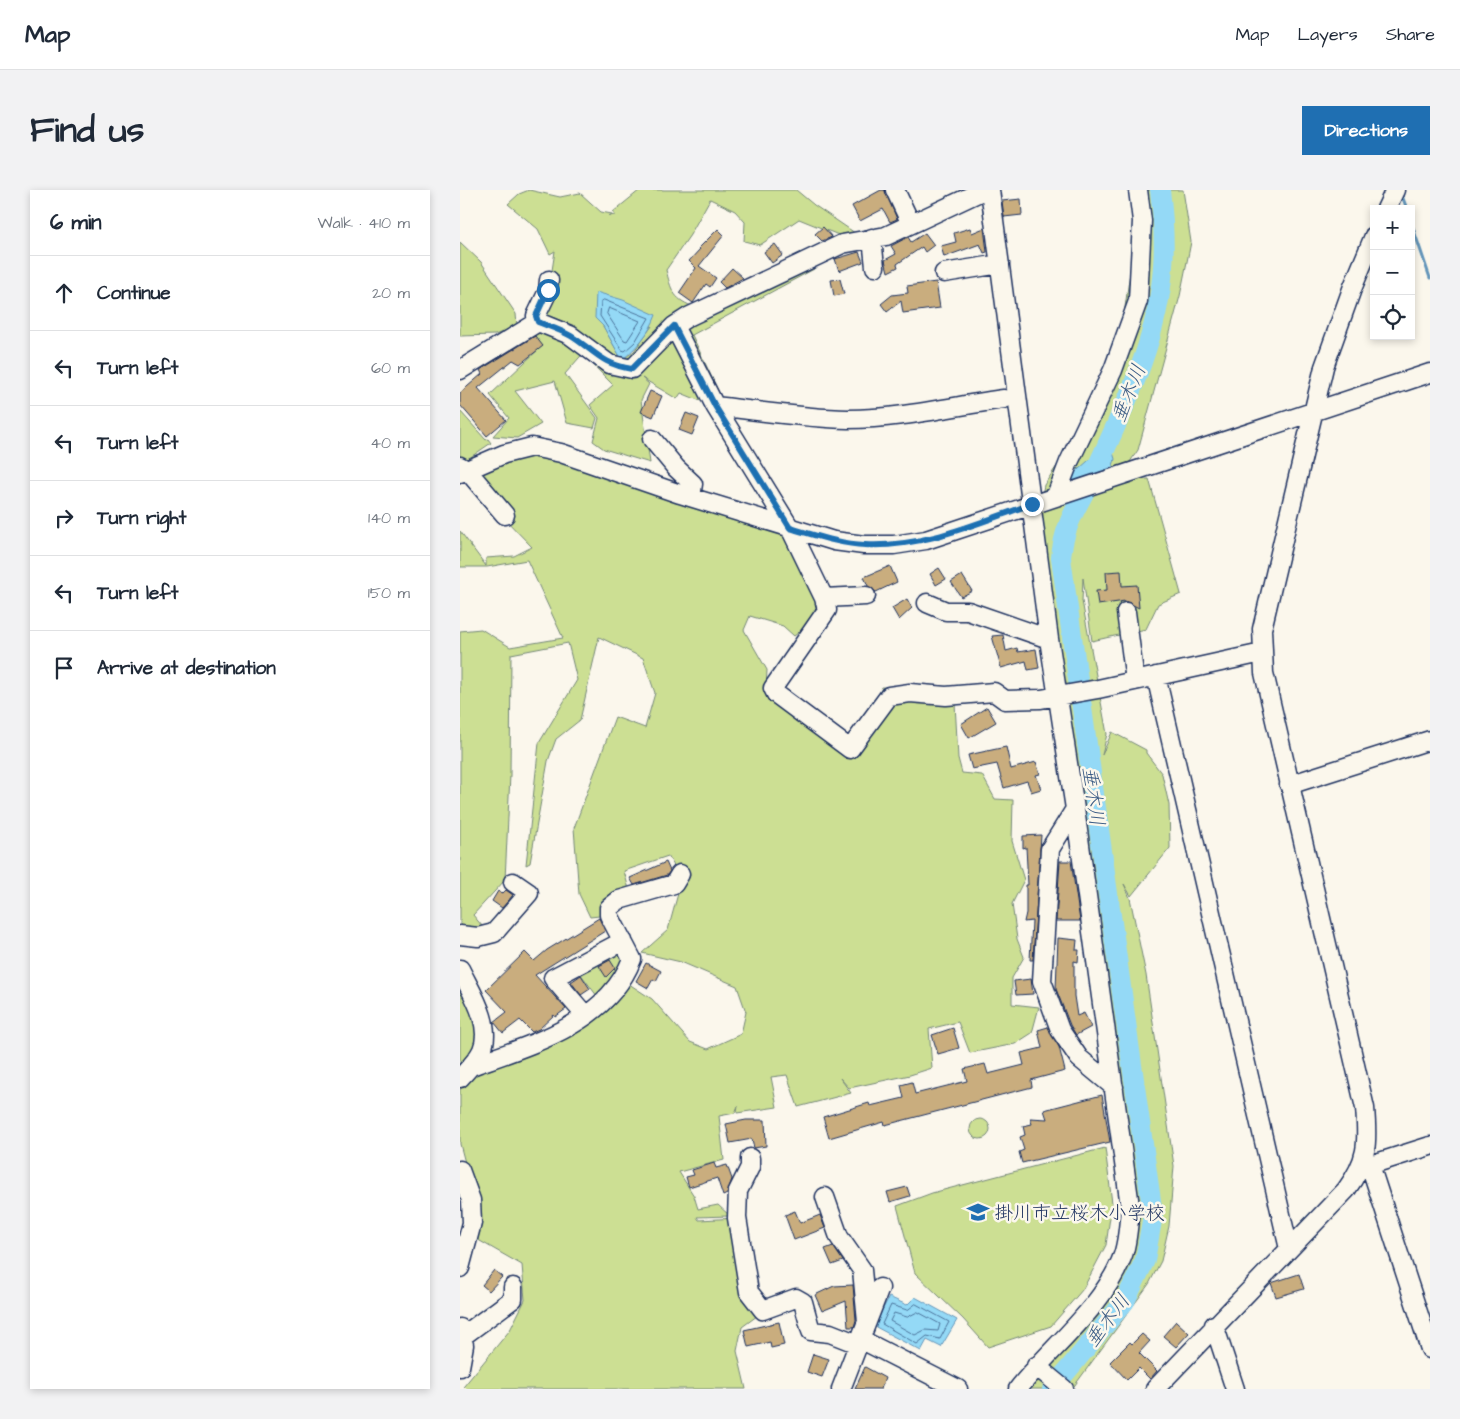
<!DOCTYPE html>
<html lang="en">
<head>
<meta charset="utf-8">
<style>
  body { margin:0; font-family:"Architects Daughter","Klee One",sans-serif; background:#f2f2f3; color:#1f2937 }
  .controls { position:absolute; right:15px; top:15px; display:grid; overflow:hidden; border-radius:0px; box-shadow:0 2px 8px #0003 }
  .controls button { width:45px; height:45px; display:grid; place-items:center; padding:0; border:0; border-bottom:1px solid #e0e1e3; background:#fff; color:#1f2937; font:25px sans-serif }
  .stop { position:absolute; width:15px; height:15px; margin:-11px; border:4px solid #1f6fb2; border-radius:50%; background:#fff }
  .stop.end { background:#1f6fb2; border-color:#fff; box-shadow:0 1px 5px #0008 }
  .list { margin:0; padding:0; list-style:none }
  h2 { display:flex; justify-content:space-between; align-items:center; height:65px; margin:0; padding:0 20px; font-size:21px }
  h2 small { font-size:16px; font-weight:400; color:#747a83 }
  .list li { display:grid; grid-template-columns:32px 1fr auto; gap:15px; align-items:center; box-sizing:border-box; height:75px; padding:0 20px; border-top:1px solid #e0e1e3 }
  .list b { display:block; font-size:19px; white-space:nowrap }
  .list em { font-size:16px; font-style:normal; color:#747a83 }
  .icon { flex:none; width:28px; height:28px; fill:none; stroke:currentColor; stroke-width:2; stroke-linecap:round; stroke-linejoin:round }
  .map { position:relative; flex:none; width:970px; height:1199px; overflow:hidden; border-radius:0px }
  header { display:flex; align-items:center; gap:30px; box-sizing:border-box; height:70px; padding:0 25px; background:#fff; border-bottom:1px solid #e0e1e3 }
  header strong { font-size:24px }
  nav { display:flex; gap:28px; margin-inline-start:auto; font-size:18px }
  .intro { display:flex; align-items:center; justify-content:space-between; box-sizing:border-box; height:120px; padding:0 30px }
  h1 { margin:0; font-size:35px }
  .button { padding:12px 22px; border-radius:0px; background:#1f6fb2; color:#fff; font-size:18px; font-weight:700 }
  main { display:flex; gap:30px; padding:0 30px }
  aside { flex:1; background:#fff; border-radius:0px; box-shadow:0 2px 8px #0003 }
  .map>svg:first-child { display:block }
</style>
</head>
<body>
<header>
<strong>Map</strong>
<nav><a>Map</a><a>Layers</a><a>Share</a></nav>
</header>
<div class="intro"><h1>Find us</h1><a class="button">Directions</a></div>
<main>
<aside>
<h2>6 min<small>Walk · 410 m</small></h2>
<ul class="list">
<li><svg class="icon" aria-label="ahead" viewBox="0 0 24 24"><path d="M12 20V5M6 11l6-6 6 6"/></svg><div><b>Continue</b></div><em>20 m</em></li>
<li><svg class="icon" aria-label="left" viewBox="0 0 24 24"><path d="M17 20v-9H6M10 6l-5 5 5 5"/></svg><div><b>Turn left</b></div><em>60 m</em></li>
<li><svg class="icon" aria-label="left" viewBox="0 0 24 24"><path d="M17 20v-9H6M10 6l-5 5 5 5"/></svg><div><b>Turn left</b></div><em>40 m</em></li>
<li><svg class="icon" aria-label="right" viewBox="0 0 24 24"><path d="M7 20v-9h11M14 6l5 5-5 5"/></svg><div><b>Turn right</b></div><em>140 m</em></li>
<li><svg class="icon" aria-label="left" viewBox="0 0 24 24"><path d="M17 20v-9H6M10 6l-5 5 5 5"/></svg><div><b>Turn left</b></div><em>150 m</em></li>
<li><svg class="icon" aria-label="arrive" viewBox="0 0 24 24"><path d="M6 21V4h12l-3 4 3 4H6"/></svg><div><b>Arrive at destination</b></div></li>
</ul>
</aside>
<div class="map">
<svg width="970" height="1199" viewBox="0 0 970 1199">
  <rect width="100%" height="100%" fill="#fbf7ec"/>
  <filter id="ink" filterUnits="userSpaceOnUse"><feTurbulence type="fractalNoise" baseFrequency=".02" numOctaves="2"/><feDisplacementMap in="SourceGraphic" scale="10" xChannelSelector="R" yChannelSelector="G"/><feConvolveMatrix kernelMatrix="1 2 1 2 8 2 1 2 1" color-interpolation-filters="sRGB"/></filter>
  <g filter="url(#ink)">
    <path fill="#ccdf93" stroke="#748778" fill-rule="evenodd" d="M69 0 100 7 120 3 141 22 152 24 149 26 155 25 153 22 180 0H336L354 15 395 43 386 48 339 29 300 55 284 51 285 32 275 21 250 9 230 45 206 80C211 99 213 109 232 116L207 148 217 151 248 214 221 203 217 209 182 188 189 194 181 210 190 273 144 259 133 251 139 228 130 215 153 195 85 126 95 61 90 64 78 39 48 14 59 4ZM143 136H192L174 161 162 170Z
      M674 0H723L731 52 720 106 678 260 655 294 664 290 689 289 721 404 698 414 686 439 632 451 623 388 622 411 647 544 642 565 652 542 686 560V563L702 584 709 615 710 658 671 706 664 694 670 708 686 785 714 976 709 1036 701 1071 689 1094 612 1199H565L657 1097 669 1026 578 326 584 295 605 264 646 188 664 124 676 41Z
      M0 52 21 72 56 124 57 136 35 145 0 146Z
      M353 68 354 79 232 145 261 207 255 208 216 135Z
      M79 135 126 160 105 184 137 228 134 238 107 233 95 191 55 201 81 234 57 248 33 246 49 228 30 205 82 156 70 141Z
      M0 221 26 250 28 249 31 253 2 273 0 271Z
      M74 264 112 274 325 342 359 417 343 439 334 446 323 436 290 426 284 440 307 480 306 500 399 556 422 497 472 504 495 513 498 568 502 583 522 585 535 609 553 610 552 651 564 690 552 714 557 749 564 767 552 788V814L579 817 572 843 555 854 510 863 498 832 469 839 472 878 450 885 389 898 380 888 391 903 338 917 327 885 311 887 317 917 277 923 278 916 275 923 259 926 264 970 219 982 234 1006 238 1019 258 1015 270 1026 237 1027 239 1030 277 1028 301 1123 282 1137 277 1161 286 1199H7L4 1196 50 1140 65 1110 62 1075 13 1047 9 988 0 954V900L13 883 99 849 153 816 166 792 192 809 230 852 248 859 281 844 286 822 277 796 221 772 182 763 208 740 222 689 208 666 164 681 170 703 149 725 130 727 119 704 114 638 155 527 185 538 195 503 183 468 139 447 120 530 96 549 88 571 70 673 66 675 79 553 117 490 108 453 51 464 50 585 45 690 13 725 27 742 0 741V441L21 439 50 457 103 448 67 370 27 377H0V341L26 376V368L54 366 72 357 41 325 13 286 47 270Z
      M164 753 169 763 140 810 117 779Z
      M9 797 22 856 0 881V798Z
      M510 939a10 10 0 1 1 20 0a10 10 0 1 1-20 0Z
      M645 958 652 1013 646 1055 623 1099 591 1136 528 1157 503 1129 455 1083 437 1016 472 1003Z"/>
    <path fill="#94d9f6" stroke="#6495b9" d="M136 102 163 110 196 125C189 144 177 157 162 170L143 136 135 128Z
      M654 226 659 229 649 250 655 269 652 279 609 293 612 285 636 264Z
      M429 1107 447 1115 455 1107 497 1130 481 1157 467 1150 461 1161 414 1136Z"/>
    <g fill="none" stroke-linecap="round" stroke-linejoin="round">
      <path stroke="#4b739b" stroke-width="1" d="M144 110 189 128 175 152 165 161 162 160 140 126 141 112Z
        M149 118 180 131 167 151 164 150 147 124Z
        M643 260 647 261 650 269 648 274 633 279 632 276Z
        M456 1114 489 1132 480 1149 467 1146 457 1154 422 1134 431 1115 447 1120Z
        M458 1122 480 1134 478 1141 465 1140 455 1145 430 1131 434 1123 447 1127Z"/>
      <path stroke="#6495b9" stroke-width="3" d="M941 3 947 19
        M951 32 970 88"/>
      <path stroke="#94d9f6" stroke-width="20" d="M592 1199 665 1111 685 1070 693 1025 601 368C604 330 622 311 637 277 666 214 699 147 703 76 705 51 703 25 700 0"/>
    </g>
    <path fill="#c9ad7e" stroke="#1b2f5e" d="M421 0H425L437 29 430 32 423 19 400 31 392 16Z
      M561 9 562 25 544 27 542 11Z
      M363 37 372 47 362 51 355 44Z
      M510 38 512 43 524 38 527 62 524 63 520 54 484 67 481 56 496 52 494 43Z
      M258 39 264 45 239 76 256 88 250 97 246 94 233 113 219 103 236 78 229 71 240 59 239 58Z
      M465 43 474 55 465 62 462 57 437 74 438 77 428 82 425 70 436 64 431 56 448 47 451 52Z
      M315 54 323 65 312 73 304 62Z
      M399 62 403 72 379 81 375 69Z
      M272 78 283 88 265 98 259 92Z
      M380 89 384 104 374 106 371 90Z
      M476 92 480 118 443 123 441 111 427 122 421 114 432 105 448 103 447 96Z
      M75 146 83 156 60 174 53 170 18 198 46 230 27 246 0 215V203L22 184 20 180Z
      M190 201 202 206 193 227 181 222Z
      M226 223 239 228 232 245 219 240Z
      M430 376 437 392 416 402 408 396 404 387Z
      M479 378 486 389 476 395 470 384Z
      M661 381 662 396 677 395 679 418 665 411 638 415 636 401 647 400 646 382Z
      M502 385 512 401 501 407 491 392Z
      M447 409 452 418 439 430 432 418Z
      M543 445 546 461 557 458 558 462 576 459 579 478 568 480 566 471 541 478 532 446Z
      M527 517 536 532 509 548 501 534Z
      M546 557 551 579 576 572 580 584 576 585 581 599 571 602 567 591 544 598 537 574 512 579 508 565Z
      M581 645 573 770H570L572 731 564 732 566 723V695H568L566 657 563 658V646Z
      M600 671H611L620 731H596Z
      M206 672 210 681 207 685 174 695 170 688Z
      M46 700 53 705 42 718 32 711 38 701 42 704Z
      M139 728 145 741 75 785 106 819 95 827 94 825 79 839 72 842 60 830 43 843 34 832 47 822 26 800 65 762 74 771 87 760Z
      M598 748 617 750 616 760H619L618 772 614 771V806L617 826 624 823 631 837 616 845 610 835 596 799Z
      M150 770 155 778 146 787 139 776Z
      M186 773 201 781 196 791 193 789 188 798 176 791Z
      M121 785 130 799 121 805 111 792Z
      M571 789 573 804 556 805 554 791Z
      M588 837 599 857 605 881 571 890 572 897 425 935 424 932 369 948 363 927 409 913 410 916 444 908 441 895 452 892 455 904 507 891 504 879 525 874 528 884 564 875 561 863 582 858 578 840Z
      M493 838 499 858 478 864 472 845Z
      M642 905 650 952 562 973 559 962 564 960 560 947 565 945 563 936 572 934 570 928 587 929 584 920Z
      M305 930 306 956 294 958 292 949 270 953 266 934 286 930Z
      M254 973 256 978 267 975 272 989 267 1004 263 1006 257 988 229 997 226 987 234 985 232 980Z
      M447 997 450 1006 430 1012 427 1002Z
      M335 1021 340 1033 360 1025 365 1038 334 1050 325 1025Z
      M373 1056 383 1071 372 1075 365 1059Z
      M34 1080 42 1087 29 1101 22 1095Z
      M839 1084 844 1099 816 1107 811 1093Z
      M393 1095 396 1130 394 1137H388L386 1111 362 1121 355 1105 374 1096Z
      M716 1131 729 1143 716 1157 703 1146Z
      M319 1132 324 1155 311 1158 310 1152 288 1157 284 1140Z
      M682 1144 690 1151 679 1163 697 1181 690 1189 679 1178 667 1190 650 1172 670 1152 672 1154Z
      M353 1164 369 1169 362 1187 347 1182Z
      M405 1177 425 1188 421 1199H395Z"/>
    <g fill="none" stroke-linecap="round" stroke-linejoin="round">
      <g stroke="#1b2f5e" stroke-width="21">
        <path id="minor" d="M435 0 451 34
          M530 0 589 449 615 619 590 659 582 791 600 840 619 868 654 897
          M926 19 935 0
          M412 48 415 77
          M484 83 540 74
          M76 126 88 101 89 90
          M214 136 255 216 330 338 364 408 367 420 313 498 316 504 390 559 429 506 450 503 486 506 534 502 545 510 581 509 638 499 802 463
          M0 180 78 132 110 145 149 174 172 179 214 136 228 127 382 54 426 46 524 0
          M255 216C299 221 344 228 388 229 440 229 493 216 544 209
          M192 249 216 278 233 294 231 307
          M0 276 7 280 45 325
          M0 283 44 264 72 257 101 263 220 304 374 351 404 355H434L466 350 970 183
          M597 303 609 272 653 180 678 111 682 31 678 0
          M364 408 406 406
          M467 413 486 421H508L589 449
          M666 422 675 491
          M696 486 829 1059
          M829 595 970 550
          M0 745 18 747 34 743 69 703 53 692
          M0 779C11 802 33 834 22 860 17 871 7 880 0 888
          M125 825 93 788 163 751
          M11 876C70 855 147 834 172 769L149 725V718L159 710 214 694 220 684
          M970 956 910 975 970 1159
          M290 968V977L278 1001 277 1028 289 1102 303 1120 336 1108 343 1112 351 1141 370 1143 398 1154
          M0 980 11 1010 12 1033 0 1078
          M365 1007 379 1047 402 1080 407 1132
          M754 1135 775 1199
          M0 1138 4 1155 0 1177
          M3 1146 53 1109V1097
          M400 1149 498 1199
          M576 1176 604 1199
          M381 1199 420 1098
          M558 1199C592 1156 644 1117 663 1065 668 1050 669 1032 670 1016L615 619
          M695 1199 886 1000C908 970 908 954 905 918L804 483 802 439 864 177 892 99 914 46"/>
      </g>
      <use href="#minor" stroke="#fbf7ec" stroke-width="18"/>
    </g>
  </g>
  <g fill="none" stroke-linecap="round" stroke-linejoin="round" filter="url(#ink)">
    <path stroke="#1f6fb2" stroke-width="6" d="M88 100 76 126 78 132C88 136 101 140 111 146 135 161 141 174 172 179L214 136 255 216 330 338C355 345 379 354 405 355 463 358 517 333 572 314"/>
  </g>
  <defs>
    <g id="school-bare" transform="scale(1.725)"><path d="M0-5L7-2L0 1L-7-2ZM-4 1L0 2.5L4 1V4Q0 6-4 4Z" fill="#1f6fb2" stroke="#fbf7ec" stroke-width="2.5" paint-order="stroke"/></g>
  </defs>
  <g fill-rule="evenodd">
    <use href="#school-bare" x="518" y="1022"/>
  </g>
  <g text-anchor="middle" stroke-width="5" stroke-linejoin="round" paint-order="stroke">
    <g font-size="19" fill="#1b2f5e" stroke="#fbf7ec" text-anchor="start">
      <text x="534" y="1029">掛川市立桜木小学校</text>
    </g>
    <g font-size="20" font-style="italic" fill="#395a84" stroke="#fbf7ec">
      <text transform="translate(668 203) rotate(-68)" y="7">垂木川</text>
      <text transform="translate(634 606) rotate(82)" y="7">垂木川</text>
      <text transform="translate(647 1130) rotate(-53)" y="7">垂木川</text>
    </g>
  </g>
</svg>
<div class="controls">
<button>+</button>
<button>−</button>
<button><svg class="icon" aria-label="locate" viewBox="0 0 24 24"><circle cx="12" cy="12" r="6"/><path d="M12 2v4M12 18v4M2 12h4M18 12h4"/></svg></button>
</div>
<div class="stop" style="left:88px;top:100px"></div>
<div class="stop end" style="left:572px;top:314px"></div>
</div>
</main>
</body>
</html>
